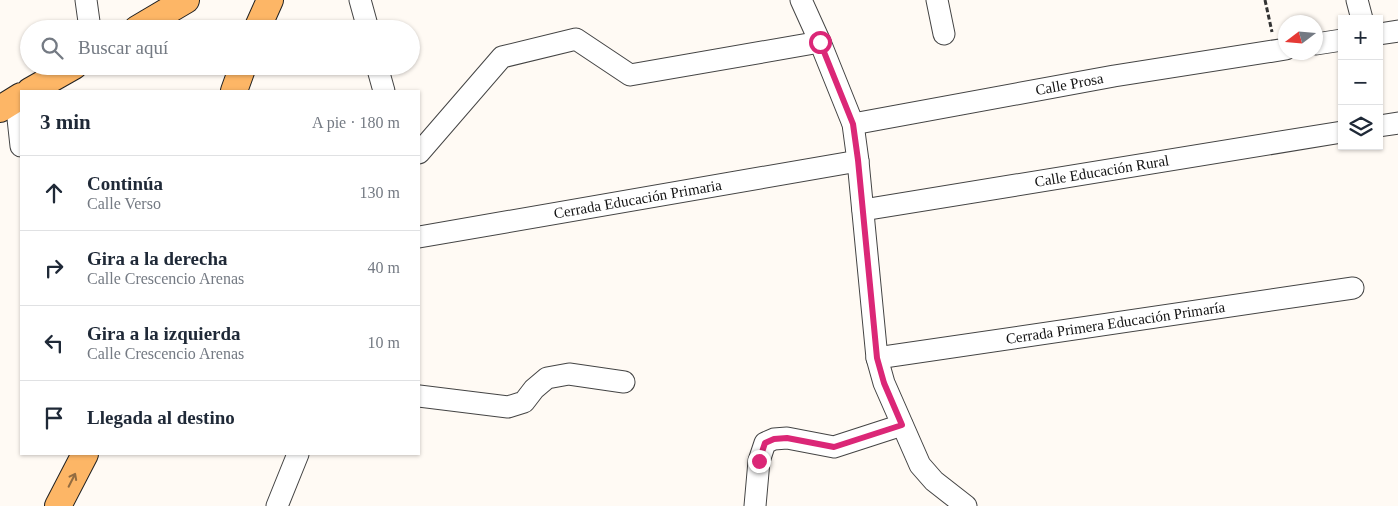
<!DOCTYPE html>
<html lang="es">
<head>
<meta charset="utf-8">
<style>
  body { margin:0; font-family:Georgia,serif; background:#f2f2f3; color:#1f2937 }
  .controls { position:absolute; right:15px; top:15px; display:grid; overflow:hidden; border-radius:0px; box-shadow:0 1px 4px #0004 }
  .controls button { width:45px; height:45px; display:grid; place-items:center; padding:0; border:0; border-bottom:1px solid #e0e1e3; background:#fff; color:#1f2937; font:25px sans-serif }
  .compass { position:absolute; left:1278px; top:15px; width:45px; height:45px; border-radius:50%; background:#fff; box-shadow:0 1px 4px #0004; rotate:254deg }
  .stop { position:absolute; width:15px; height:15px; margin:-11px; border:4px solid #db2777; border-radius:50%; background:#fff }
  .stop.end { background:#db2777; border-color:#fff; box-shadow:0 1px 5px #0008 }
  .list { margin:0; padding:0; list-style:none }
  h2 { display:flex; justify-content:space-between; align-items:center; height:65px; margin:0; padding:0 20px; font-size:21px }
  h2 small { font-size:16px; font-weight:400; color:#747a83 }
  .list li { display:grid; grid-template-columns:32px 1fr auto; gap:15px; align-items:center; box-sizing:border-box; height:75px; padding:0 20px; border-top:1px solid #e0e1e3 }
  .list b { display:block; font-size:19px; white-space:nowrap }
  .list p { margin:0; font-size:16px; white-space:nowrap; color:#747a83 }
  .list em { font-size:16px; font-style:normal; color:#747a83 }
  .icon { flex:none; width:28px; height:28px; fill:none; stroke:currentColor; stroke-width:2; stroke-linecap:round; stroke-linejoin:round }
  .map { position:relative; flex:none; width:1398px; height:506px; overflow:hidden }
  .search { position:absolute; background:#fff; box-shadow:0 1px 4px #0004; left:20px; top:20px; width:400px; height:55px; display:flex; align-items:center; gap:12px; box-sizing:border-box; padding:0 18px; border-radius:28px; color:#747a83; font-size:19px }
  .panel { position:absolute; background:#fff; box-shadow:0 1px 4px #0004; left:20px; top:90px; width:400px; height:365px; border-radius:0px }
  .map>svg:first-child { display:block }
</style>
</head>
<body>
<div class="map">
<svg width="1398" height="506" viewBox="0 0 1398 506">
  <rect width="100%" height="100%" fill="#fffaf4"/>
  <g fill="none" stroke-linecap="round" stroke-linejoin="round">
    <g stroke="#444" stroke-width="23">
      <g id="minor">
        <path d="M86 0 90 29"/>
        <path d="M360 0 368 29"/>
        <path d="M801 0 820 42 853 124 858 161 877 358 884 383 920 465 934 481 966 506"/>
        <path d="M937 0 944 34"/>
        <path d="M1357 0 1362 19"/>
        <path d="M1379 34 1398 31"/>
        <path d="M1316 44 1342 40"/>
        <path d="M377 66 384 91"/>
        <path d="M16 100 21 146"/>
        <path id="s1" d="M853 124 1114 76 1286 49"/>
        <path d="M1379 126 1398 123"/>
        <path d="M419 153 502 57 576 39 630 75 820 42"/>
        <path id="s2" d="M863 210 1342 132"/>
        <path id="s3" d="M419 237 858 161"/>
        <path id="s4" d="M877 358 1353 288"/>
        <path d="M419 396 508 407 524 402 534 389 547 378 569 374 624 382"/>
        <path d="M277 506 298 454"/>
        <path d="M755 506 759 461 765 443 774 439 787 438 834 447 902 425"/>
      </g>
    </g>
    <g stroke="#222" stroke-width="28">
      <path id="major" d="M137 29 186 0
        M257 29 270 0
        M30 91 74 66
        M234 91 243 66
        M0 109 21 96
        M58 506 85 454"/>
    </g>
    <path stroke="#333" stroke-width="3" stroke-dasharray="5 2.5" stroke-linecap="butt" d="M1265 0 1272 32"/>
    <use href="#minor" stroke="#fff" stroke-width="21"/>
    <use href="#major" stroke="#fdb666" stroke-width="26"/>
  </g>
  <defs><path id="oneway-shaft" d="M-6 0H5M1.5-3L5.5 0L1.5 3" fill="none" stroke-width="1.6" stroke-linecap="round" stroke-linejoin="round" transform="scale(1.25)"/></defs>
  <use stroke="#936c40" href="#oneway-shaft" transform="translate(72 480) rotate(-63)"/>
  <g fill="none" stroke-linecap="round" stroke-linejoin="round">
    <path stroke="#db2777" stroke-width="6" d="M759 461 765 443 774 439 787 438 834 447 902 425 884 383 877 358 858 160 853 124 820 42"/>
  </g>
  <g text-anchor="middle" stroke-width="5" stroke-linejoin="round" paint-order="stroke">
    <g font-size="15" fill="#111" stroke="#fff">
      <text dy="5" stroke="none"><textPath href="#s1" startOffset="220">Calle Prosa</textPath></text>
      <text dy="5" stroke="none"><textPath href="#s2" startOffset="242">Calle Educación Rural</textPath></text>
      <text dy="5" stroke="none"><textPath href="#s3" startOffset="222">Cerrada Educación Primaria</textPath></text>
      <text dy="5" stroke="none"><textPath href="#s4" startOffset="241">Cerrada Primera Educación Primaría</textPath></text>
    </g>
  </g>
</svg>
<div class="controls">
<button>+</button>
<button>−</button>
<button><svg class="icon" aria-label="layers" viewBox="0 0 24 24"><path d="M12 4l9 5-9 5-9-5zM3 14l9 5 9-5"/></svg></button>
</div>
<svg class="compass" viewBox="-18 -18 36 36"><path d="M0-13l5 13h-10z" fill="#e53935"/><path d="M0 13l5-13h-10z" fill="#747a83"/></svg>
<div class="stop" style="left:820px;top:42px"></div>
<div class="stop end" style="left:759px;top:461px"></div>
<div class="search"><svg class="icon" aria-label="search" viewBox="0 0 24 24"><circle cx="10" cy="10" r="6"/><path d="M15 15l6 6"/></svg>Buscar aquí</div>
<section class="panel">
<h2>3 min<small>A pie · 180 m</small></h2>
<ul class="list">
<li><svg class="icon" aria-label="ahead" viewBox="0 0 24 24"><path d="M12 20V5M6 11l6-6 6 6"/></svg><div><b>Continúa</b><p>Calle Verso</p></div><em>130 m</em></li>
<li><svg class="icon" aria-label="right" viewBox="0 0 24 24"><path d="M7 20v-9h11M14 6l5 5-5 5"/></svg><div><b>Gira a la derecha</b><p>Calle Crescencio Arenas</p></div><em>40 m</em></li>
<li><svg class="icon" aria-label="left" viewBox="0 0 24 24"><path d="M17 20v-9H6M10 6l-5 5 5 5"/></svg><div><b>Gira a la izquierda</b><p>Calle Crescencio Arenas</p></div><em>10 m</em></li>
<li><svg class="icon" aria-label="arrive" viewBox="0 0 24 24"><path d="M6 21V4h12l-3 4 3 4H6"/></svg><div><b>Llegada al destino</b></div></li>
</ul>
</section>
</div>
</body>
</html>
